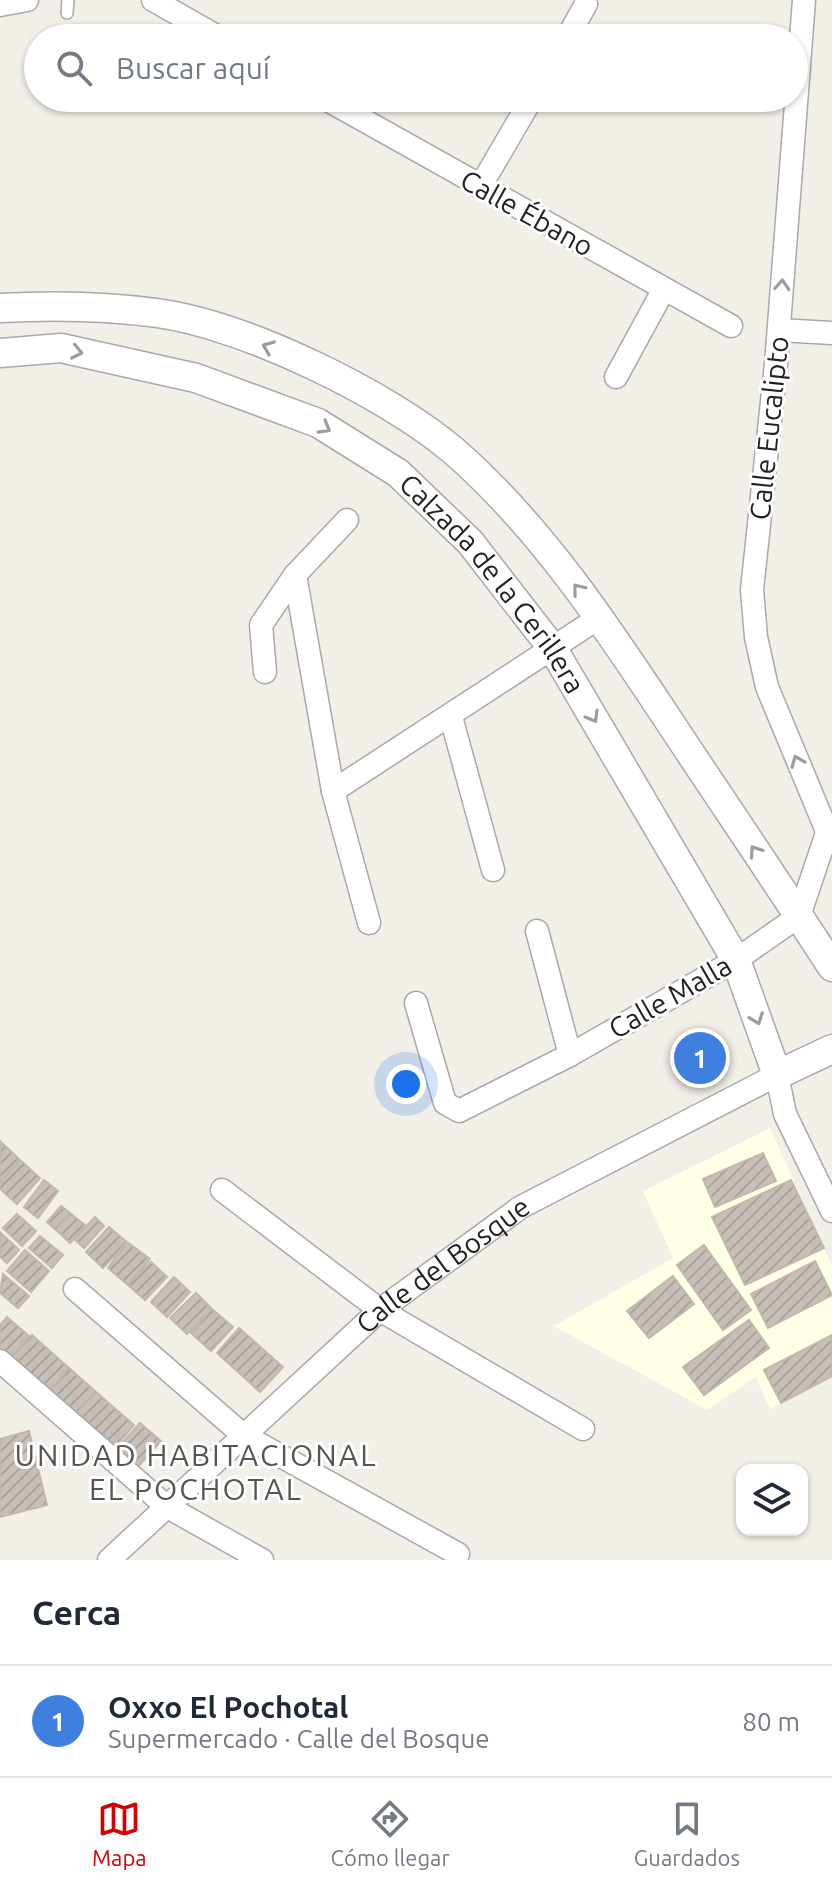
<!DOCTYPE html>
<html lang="es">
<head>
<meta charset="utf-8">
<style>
  body { margin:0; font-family:Ubuntu,sans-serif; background:#f6f6f7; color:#1f2937 }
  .controls { position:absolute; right:24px; bottom:24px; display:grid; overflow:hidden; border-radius:16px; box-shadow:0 2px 6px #0004 }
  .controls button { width:72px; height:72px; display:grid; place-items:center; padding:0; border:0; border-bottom:2px solid #e0e1e3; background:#fff; color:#1f2937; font:40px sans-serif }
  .you { position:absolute; left:406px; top:1084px; width:28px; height:28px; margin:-20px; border:6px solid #fff; border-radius:50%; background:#1a73e8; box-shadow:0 0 0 12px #1a73e833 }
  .badge { display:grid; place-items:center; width:52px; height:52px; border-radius:50%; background:#d40000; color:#fff; font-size:26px; font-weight:700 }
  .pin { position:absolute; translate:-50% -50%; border:4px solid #fff; box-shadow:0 2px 8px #0006 }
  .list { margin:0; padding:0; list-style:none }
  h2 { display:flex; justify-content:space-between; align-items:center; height:104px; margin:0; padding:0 32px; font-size:34px }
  h2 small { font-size:26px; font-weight:400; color:#747a83 }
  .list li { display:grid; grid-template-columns:52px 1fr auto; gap:24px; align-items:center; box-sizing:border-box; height:112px; padding:0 32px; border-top:2px solid #e0e1e3 }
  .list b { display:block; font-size:30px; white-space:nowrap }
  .list p { margin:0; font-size:26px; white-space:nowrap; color:#747a83 }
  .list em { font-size:26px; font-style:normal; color:#747a83 }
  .icon { flex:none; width:44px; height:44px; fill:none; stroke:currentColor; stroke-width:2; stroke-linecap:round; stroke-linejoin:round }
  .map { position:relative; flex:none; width:832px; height:1560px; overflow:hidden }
  .search { position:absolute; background:#fff; box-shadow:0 2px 6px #0004; left:24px; right:24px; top:24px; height:88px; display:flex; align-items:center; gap:20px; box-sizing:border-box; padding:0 28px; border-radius:44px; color:#747a83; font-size:30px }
  .sheet { height:216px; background:#fff }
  nav { display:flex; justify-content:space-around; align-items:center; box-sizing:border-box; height:112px; border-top:2px solid #e0e1e3; background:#fff; font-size:22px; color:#747a83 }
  nav a { display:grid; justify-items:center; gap:4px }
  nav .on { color:#d40000 }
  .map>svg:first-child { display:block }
</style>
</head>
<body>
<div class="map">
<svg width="832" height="1560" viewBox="0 0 832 1560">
  <defs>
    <pattern id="building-hatch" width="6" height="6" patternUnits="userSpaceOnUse" patternTransform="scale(2)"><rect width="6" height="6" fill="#c7bfb8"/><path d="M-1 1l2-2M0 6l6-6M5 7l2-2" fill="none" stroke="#aba49e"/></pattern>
  </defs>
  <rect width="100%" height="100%" fill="#f2efe9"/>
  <path fill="#ffffe5" d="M770 1128 832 1266V1377L770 1409 756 1377 707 1410 554 1326 673 1258 643 1191Z"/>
  <path fill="url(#building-hatch)" stroke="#c4b6ab" stroke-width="2" d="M0 1141 20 1160 0 1183Z
    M763 1153 776 1181 715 1207 703 1179Z
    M20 1160 40 1178 17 1204 0 1189V1183Z
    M44 1180 58 1191 38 1218 24 1207Z
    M791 1180 824 1248 745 1285 712 1217Z
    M61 1206 70 1213 56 1230 47 1222Z
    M70 1213 86 1226 70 1243 56 1230Z
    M17 1214 36 1231 22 1246 3 1228Z
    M95 1217 104 1226 84 1248 74 1239Z
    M109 1227 127 1242 103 1268 86 1252Z
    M0 1232 19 1250 7 1263 0 1257Z
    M40 1236 63 1255 52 1268 29 1248Z
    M127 1242 150 1259 128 1285 108 1268Z
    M704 1245 751 1310 723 1330 677 1265Z
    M25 1250 49 1271 31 1292 7 1271Z
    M815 1261 832 1295 768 1328 751 1294Z
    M151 1262 167 1277 145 1300 128 1285Z
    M3 1274 29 1296 18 1308 0 1293Z
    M673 1276 694 1304 649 1338 627 1311Z
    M174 1277 190 1292 167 1317 151 1302Z
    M196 1293 212 1309 187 1334 170 1318Z
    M212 1309 233 1327 211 1351 191 1333Z
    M7 1317 29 1336 9 1359 0 1351V1325Z
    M749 1320 769 1348 704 1395 683 1367Z
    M239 1328 283 1367 260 1392 217 1353Z
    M32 1335 69 1368 47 1394 9 1359Z
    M832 1335V1376L781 1403 764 1370Z
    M69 1368 95 1391 73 1417 47 1394Z
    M96 1392 134 1425 111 1452 73 1417Z
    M140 1423 161 1441 135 1470 114 1452Z
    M29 1431 47 1505 0 1517V1439Z"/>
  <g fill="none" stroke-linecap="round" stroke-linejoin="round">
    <g stroke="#a9a9a9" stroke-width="14">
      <path id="service" d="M67 13 68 0"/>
    </g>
    <g stroke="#a9a9a9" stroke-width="25">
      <g id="minor">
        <path d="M153 0 220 38"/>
        <path d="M804 0 776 364 752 590 756 637 767 687 832 843"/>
        <path d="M0 5 27 0"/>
        <path d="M567 38 586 4"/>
        <path d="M324 98 731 326"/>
        <path d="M480 187 532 98"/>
        <path d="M779 330 832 333"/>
        <path d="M616 377 664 289"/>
        <path d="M295 575 333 791 369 923"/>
        <path d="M265 672 261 625 295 575 347 520"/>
        <path d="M451 717 493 870"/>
        <path d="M333 791 600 617"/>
        <path d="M537 931 570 1055"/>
        <path d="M416 1003 445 1103 459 1111 570 1055 736 960 799 916 827 833"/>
        <path d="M222 1190 380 1310 583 1429"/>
        <path d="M75 1289 243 1435 458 1554"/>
        <path d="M0 1361 166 1506 262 1560"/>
        <path id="s1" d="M109 1560 380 1310 521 1207 777 1075 785 1114 832 1211"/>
      </g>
    </g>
    <g stroke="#a9a9a9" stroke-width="31">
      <g id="tertiary">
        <path d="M0 308C52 305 105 306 157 313 245 325 387 394 455 452 546 532 612 635 679 736 730 813 782 889 832 967"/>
        <path id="s2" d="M0 353 61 348 196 378 318 423 398 473 470 542 553 649 736 960 777 1075 832 1049"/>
      </g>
    </g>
    <use href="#service" stroke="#fff" stroke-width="11"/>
    <use href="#minor" stroke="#fff" stroke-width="22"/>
    <use href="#tertiary" stroke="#fff" stroke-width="28"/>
  </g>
  <defs><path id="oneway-chevron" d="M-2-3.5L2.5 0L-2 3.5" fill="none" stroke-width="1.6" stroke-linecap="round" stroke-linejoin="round" transform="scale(2)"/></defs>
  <g stroke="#9c9c9c">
    <use href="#oneway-chevron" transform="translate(782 285) rotate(-86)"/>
    <use href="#oneway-chevron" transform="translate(268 347) rotate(-158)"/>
    <use href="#oneway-chevron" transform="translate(77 352) rotate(12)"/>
    <use href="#oneway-chevron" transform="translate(325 428) rotate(30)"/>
    <use href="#oneway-chevron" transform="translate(578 589) rotate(-129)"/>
    <use href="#oneway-chevron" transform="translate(593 717) rotate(60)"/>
    <use href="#oneway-chevron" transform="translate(797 761) rotate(-112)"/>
    <use href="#oneway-chevron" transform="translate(755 851) rotate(-124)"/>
    <use href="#oneway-chevron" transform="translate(757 1019) rotate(70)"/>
  </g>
  <g text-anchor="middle" stroke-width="6" stroke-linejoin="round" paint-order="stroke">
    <g font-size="28" fill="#222" stroke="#fff">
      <text transform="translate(527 213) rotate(29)" y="10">Calle Ébano</text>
      <text transform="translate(769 428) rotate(-84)" y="10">Calle Eucalipto</text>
      <text dy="10" stroke="none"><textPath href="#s2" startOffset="570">Calzada de la Cerillera</textPath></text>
      <text transform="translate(670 997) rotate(-30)" y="10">Calle Malla</text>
      <text dy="10" stroke="none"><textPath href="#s1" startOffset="446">Calle del Bosque</textPath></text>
    </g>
    <g font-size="30" letter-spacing="2" fill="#555" stroke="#fff">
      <text x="196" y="1466">UNIDAD HABITACIONAL<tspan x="196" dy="34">EL POCHOTAL</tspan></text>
    </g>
  </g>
</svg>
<div class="controls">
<button><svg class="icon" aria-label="layers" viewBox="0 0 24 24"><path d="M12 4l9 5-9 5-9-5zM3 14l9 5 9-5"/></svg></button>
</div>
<div class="you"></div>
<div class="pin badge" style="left:700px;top:1058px;background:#3f7fe0">1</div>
<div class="search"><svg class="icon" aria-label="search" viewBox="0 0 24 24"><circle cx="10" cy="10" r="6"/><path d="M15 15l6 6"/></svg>Buscar aquí</div>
</div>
<section class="sheet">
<h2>Cerca<small></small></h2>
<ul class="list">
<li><span class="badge" style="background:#3f7fe0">1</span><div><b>Oxxo El Pochotal</b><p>Supermercado · Calle del Bosque</p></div><em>80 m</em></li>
</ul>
</section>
<nav>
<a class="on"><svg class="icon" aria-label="map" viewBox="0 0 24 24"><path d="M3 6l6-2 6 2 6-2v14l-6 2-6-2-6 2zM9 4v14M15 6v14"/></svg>Mapa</a>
<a><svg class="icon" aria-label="directions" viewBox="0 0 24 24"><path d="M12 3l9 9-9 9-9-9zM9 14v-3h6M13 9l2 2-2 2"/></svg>Cómo llegar</a>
<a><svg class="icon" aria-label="saved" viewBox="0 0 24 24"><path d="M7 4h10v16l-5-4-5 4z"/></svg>Guardados</a>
</nav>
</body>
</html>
